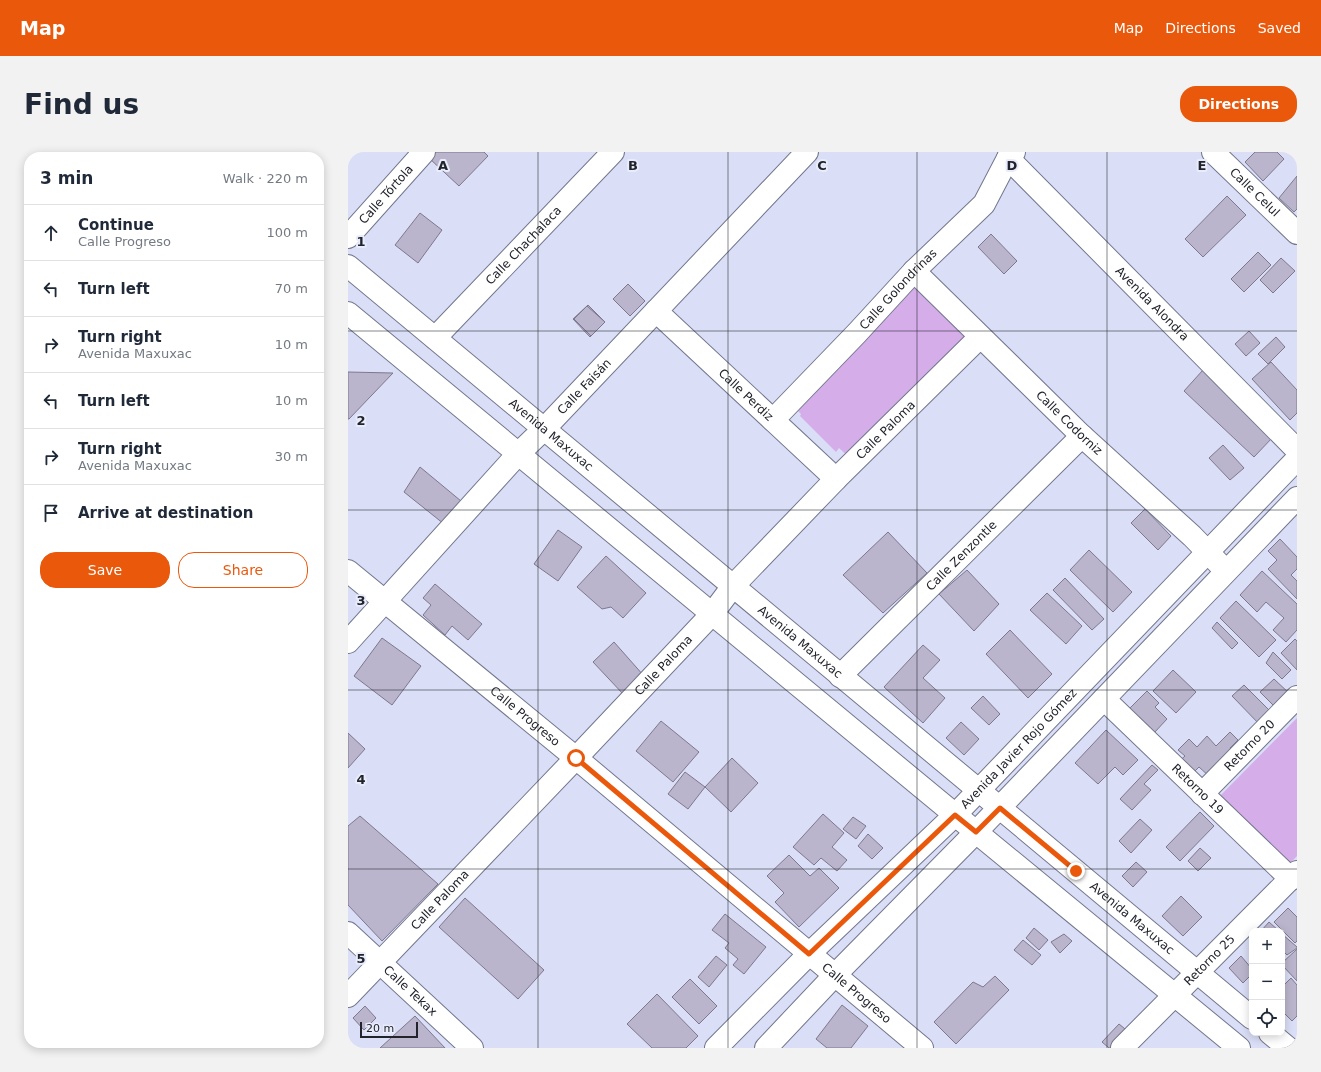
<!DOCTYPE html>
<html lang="en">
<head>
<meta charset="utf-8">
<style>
  body { margin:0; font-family:"DejaVu Sans",sans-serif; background:#f2f2f3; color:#1f2937 }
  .controls { position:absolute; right:12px; bottom:12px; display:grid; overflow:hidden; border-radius:8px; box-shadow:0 2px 10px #0003 }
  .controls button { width:36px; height:36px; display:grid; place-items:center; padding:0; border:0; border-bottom:1px solid #e0e1e3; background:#fff; color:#1f2937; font:20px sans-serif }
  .scale { position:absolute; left:12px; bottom:10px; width:58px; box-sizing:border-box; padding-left:4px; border:2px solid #22242c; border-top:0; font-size:11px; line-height:14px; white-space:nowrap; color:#22242c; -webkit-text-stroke:3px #e9ecfb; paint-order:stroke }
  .stop { position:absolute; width:12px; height:12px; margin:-9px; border:3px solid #ea580c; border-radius:50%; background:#fff }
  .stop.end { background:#ea580c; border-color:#fff; box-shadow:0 1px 4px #0008 }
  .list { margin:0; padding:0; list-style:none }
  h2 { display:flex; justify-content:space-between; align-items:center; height:52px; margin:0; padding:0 16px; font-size:17px }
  h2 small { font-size:13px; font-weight:400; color:#747a83 }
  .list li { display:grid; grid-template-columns:26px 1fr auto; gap:12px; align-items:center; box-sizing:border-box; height:56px; padding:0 16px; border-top:1px solid #e0e1e3 }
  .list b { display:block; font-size:15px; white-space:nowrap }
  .list p { margin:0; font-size:13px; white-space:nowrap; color:#747a83 }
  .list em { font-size:13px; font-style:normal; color:#747a83 }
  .actions { display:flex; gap:8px; padding:12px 16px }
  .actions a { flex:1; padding:9px 0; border:1px solid #ea580c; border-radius:16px; text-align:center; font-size:14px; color:#ea580c }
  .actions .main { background:#ea580c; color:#fff }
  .icon { flex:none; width:22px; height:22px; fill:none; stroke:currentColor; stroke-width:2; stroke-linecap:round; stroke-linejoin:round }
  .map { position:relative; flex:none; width:949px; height:896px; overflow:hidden; border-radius:16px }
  header { display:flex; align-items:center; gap:24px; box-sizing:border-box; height:56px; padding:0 20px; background:#ea580c; color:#fff }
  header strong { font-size:19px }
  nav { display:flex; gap:22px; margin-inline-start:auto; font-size:14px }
  .intro { display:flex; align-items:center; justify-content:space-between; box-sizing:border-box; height:96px; padding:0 24px }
  h1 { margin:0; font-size:28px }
  .button { padding:10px 18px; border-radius:16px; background:#ea580c; color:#fff; font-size:14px; font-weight:700 }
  main { display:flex; gap:24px; padding:0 24px }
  aside { flex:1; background:#fff; border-radius:16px; box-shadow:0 2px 10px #0003 }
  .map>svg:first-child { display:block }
</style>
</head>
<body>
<header>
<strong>Map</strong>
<nav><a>Map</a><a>Directions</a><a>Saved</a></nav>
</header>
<div class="intro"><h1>Find us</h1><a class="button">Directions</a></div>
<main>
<aside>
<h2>3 min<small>Walk · 220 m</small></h2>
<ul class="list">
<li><svg class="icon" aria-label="ahead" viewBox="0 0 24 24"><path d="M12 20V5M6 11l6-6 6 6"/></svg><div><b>Continue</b><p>Calle Progreso</p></div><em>100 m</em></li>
<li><svg class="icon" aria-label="left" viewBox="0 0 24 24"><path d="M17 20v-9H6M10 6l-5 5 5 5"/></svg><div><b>Turn left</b></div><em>70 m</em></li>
<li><svg class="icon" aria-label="right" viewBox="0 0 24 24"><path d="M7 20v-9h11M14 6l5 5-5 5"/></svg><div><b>Turn right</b><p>Avenida Maxuxac</p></div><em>10 m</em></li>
<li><svg class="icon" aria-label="left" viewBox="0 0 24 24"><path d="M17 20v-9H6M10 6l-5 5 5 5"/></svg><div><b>Turn left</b></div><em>10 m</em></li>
<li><svg class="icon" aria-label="right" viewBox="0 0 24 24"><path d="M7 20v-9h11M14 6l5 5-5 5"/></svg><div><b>Turn right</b><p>Avenida Maxuxac</p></div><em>30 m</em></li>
<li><svg class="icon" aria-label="arrive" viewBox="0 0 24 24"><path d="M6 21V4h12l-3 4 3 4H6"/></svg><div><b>Arrive at destination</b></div></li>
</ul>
<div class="actions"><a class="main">Save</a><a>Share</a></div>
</aside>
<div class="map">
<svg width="949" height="896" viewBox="0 0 949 896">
  <rect width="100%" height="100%" fill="#dadef6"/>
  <path fill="#d5ade9" d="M571 128 625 182 503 307 491 296 488 300 452 264 453 262 450 259Z
    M949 566V704L938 715 869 647Z"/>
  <path fill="#bab5cc" stroke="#7d788e" d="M88 0H136L140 4 111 34 82 7Z
    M907 0H929L936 7 915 29 897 10Z
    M949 24V57L946 60 931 46Z
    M879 44 898 63 855 105 837 87Z
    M72 61 94 78 70 111 47 93Z
    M643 82 669 109 656 122 630 95Z
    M910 100 923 113 896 140 883 127Z
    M933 106 947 119 925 141 912 128Z
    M280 132 297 149 282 164 265 147Z
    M240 153 257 170 242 185 225 167Z
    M239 154 257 170 243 184 226 167Z
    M901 179 912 191 898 204 887 192Z
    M928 185 937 195 920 212 910 202Z
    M923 210 949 238V261L942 268 904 227Z
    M855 218 925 285 906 305 836 239Z
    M0 220 45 221 1 267H0Z
    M875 293 896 316 882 328 861 306Z
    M72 315 113 349 96 372 56 340Z
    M797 357 823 384 810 398 783 371Z
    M210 378 234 395 210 429 186 412Z
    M540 380 579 421 535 461 495 423Z
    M932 387 949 405V417L943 423 949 429V447L920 417 929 408 920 399Z
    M741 398 784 440 765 460 722 418Z
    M258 404 298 441 275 466 263 455 254 457 229 435Z
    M619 418 651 452 626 479 591 442Z
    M914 419 949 452V478L938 490 925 478 936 466 918 450 909 460 892 443Z
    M717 426 756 467 744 478 705 438Z
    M87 432 134 472 120 488 104 474 97 483 75 463 83 453 75 446Z
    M699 441 734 474 718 492 682 458Z
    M888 449 928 488 911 505 872 466Z
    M869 470 890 491 884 497 864 476Z
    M662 478 704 522 680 546 638 502Z
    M34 486 73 514 44 553 6 524Z
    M947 487 949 489V518L933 501Z
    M266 490 296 524 276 543 245 510Z
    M575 493 592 508 575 526 597 546 575 571 536 535Z
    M925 500 943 518 934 527 918 511Z
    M825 518 848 540 828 561 805 539Z
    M926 527 942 542 928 556 912 540Z
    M896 533 925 562 914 575 884 544Z
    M799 539 811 551 807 555 819 567 806 581 778 560Z
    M635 544 652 562 641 573 623 556Z
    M313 569 351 600 325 630 288 599Z
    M613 570 631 587 616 603 598 586Z
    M758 578 790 608 775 623 767 615 750 632 727 611Z
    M882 580 890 588 882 596 887 603 862 625 851 615 842 624 828 612 837 604 830 598 841 587 849 595 859 584 868 594Z
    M0 581 17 597 0 616Z
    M384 606 410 631 383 660 357 635Z
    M804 613 810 618 796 632 803 638 784 658 772 647Z
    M337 620 357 635 340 657 320 642Z
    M852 660 866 674 832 709 818 695Z
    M475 662 496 681 484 695 499 708 489 719 473 706 466 713 445 695Z
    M12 664 90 732 34 789 0 753V674Z
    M505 665 518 674 508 687 495 677Z
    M792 667 804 678 783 701 771 689Z
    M520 682 535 696 524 707 510 694Z
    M852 696 863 706 850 719 840 709Z
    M441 703 462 724 471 716 491 736 451 775 427 750 436 741 419 724Z
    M788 710 799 720 785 735 774 724Z
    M833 744 854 765 835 784 814 764Z
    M117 746 196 818 170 847 91 775Z
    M940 756 949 765V789L947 791 926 770Z
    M377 762 418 795 396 822 385 813 390 807 377 796 381 791 364 778Z
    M921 770 931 779H913Z
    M686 776 700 788 691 798 678 786Z
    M716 782 724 789 712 801 703 790Z
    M934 782 949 795V796L939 803 934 798Z
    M675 788 693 803 684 813 666 798Z
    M949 797V829L934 813V811Z
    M368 804 379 813 361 835 350 825Z
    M893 804 904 817V822L895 831 881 816Z
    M647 824 661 838 608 892 586 870 625 830 635 835Z
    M943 826 949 833V864L944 869 934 859V835Z
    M342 827 369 854 351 872 324 845Z
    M309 842 350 884 338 896H304L279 872Z
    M494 853 520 874 503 896H479L468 887Z
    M17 854 28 866 16 878 5 866Z
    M67 864 97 896H32Z
    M771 872 782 881 768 896H761L754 890Z"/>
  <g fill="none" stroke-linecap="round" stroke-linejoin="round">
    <g stroke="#73778d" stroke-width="24">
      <g id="minor">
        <path id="s1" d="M865 0 949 81"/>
        <path id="s2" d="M660 6 949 298"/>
        <path id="s3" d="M0 85 76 0"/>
        <path id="s4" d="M566 119 734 284 844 384 878 419"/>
        <path id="s5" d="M308 159 488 327"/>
        <path id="s6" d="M87 186 265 0"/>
        <path id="s7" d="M425 268 509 181 566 119 636 52 660 6 666 0"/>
        <path id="s8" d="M0 419 228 606 574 896"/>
        <path id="s9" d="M0 490 170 302 196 277 459 0"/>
        <path id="s10" d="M492 524 734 284"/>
        <path id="s11" d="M756 547 943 727"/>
        <path id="s12" d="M854 642 949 545"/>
        <path id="s13" d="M652 656 904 866"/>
        <path id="s14" d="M0 781 124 896"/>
        <path id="s15" d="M0 844 228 606 364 462 385 434 488 327 632 185"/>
        <path d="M922 881 940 896"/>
        <path d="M368 896 461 802 607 663"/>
        <path d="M418 896 486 824 628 680 891 896"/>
        <path id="s16" d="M774 896 949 720"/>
      </g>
    </g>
    <g stroke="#73778d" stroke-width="24">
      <g id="major">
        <path id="s17" d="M0 114 652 656"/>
        <path d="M0 161 628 680 949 346"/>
        <path id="s18" d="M607 663 949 307"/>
      </g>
    </g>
    <use href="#minor" stroke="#fff" stroke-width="22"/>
    <use href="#major" stroke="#fff" stroke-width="22"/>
  </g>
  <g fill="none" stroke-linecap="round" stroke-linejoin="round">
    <path stroke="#ea580c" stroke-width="5" d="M228 606 461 802 607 663 628 680 652 656 728 719"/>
  </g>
  <path fill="none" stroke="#22242c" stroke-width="1" stroke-opacity="0.55" d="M190 0V896M380 0V896M569 0V896M759 0V896M0 179H949M0 358H949M0 538H949M0 717H949"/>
  <g text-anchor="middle" stroke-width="4" stroke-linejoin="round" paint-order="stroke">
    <g font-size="12" fill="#22242c" stroke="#e9ecfb">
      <text dy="4" stroke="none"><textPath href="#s1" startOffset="58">Calle Celul</textPath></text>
      <text dy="4" stroke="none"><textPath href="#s3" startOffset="57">Calle Tórtola</textPath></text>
      <text dy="4" stroke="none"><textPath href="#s6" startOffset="128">Calle Chachalaca</textPath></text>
      <text dy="4" stroke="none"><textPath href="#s7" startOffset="181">Calle Golondrinas</textPath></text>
      <text dy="4" stroke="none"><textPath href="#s2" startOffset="205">Avenida Alondra</textPath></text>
      <text dy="4" stroke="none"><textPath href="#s9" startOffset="348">Calle Faisán</textPath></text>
      <text dy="4" stroke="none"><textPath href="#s5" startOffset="123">Calle Perdiz</textPath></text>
      <text dy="4" stroke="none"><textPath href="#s4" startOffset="217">Calle Codorniz</textPath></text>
      <text dy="4" stroke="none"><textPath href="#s15" startOffset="781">Calle Paloma</textPath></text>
      <text dy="4" stroke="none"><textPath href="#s17" startOffset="264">Avenida Maxuxac</textPath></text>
      <text dy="4" stroke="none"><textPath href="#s10" startOffset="171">Calle Zenzontle</textPath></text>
      <text dy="4" stroke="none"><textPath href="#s17" startOffset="588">Avenida Maxuxac</textPath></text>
      <text dy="4" stroke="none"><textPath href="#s15" startOffset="457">Calle Paloma</textPath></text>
      <text dy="4" stroke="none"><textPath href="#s8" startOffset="229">Calle Progreso</textPath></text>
      <text dy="4" stroke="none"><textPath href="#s12" startOffset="68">Retorno 20</textPath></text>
      <text dy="4" stroke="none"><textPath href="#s18" startOffset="92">Avenida Javier Rojo Gómez</textPath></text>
      <text dy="4" stroke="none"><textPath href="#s11" startOffset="130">Retorno 19</textPath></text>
      <text dy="4" stroke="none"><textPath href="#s15" startOffset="133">Calle Paloma</textPath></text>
      <text dy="4" stroke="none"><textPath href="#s13" startOffset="172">Avenida Maxuxac</textPath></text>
      <text dy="4" stroke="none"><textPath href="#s16" startOffset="124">Retorno 25</textPath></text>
      <text dy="4" stroke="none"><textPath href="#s14" startOffset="85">Calle Tekax</textPath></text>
      <text dy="4" stroke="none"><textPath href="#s8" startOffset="661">Calle Progreso</textPath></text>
    </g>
  </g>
  <g font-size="13" text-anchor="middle" font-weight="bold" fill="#22242c" stroke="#e9ecfb" stroke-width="4" stroke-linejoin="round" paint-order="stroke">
    <text x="95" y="18">A</text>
    <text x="285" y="18">B</text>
    <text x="474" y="18">C</text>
    <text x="664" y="18">D</text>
    <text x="854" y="18">E</text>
    <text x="13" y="94">1</text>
    <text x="13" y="273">2</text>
    <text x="13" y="453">3</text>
    <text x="13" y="632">4</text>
    <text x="13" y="811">5</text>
  </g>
</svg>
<div class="controls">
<button>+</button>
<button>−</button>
<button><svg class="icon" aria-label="locate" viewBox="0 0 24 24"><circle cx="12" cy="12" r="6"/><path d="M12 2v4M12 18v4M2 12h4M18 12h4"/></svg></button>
</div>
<div class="scale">20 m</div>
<div class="stop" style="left:228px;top:606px"></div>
<div class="stop end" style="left:728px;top:719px"></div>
</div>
</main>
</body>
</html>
